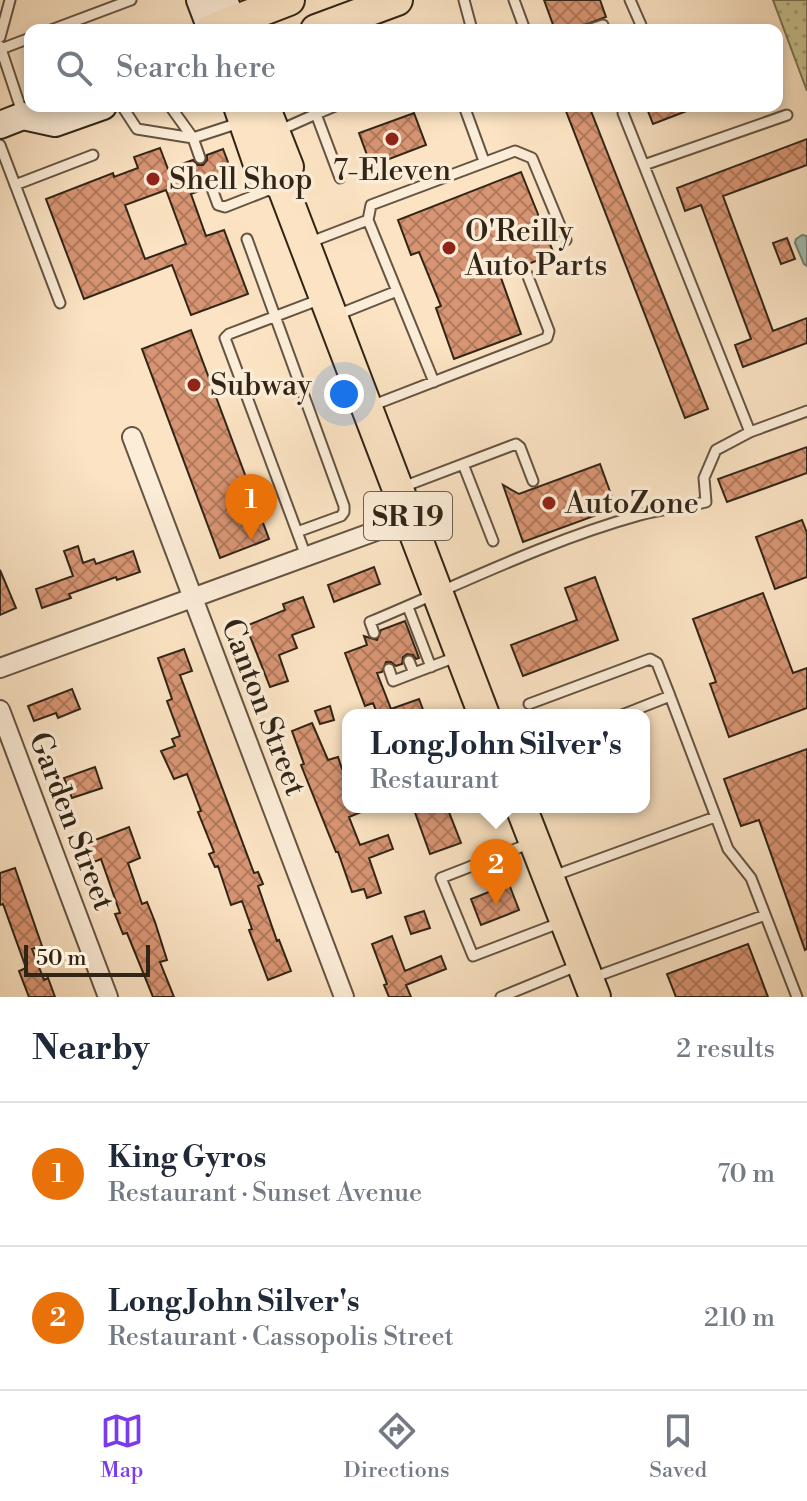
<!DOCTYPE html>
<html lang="en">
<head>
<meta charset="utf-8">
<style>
  body { margin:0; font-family:"Libre Bodoni",serif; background:#f6f6f7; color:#1f2937 }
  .scale { position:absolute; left:24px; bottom:20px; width:126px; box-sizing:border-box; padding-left:8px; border:4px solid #312517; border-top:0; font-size:22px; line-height:28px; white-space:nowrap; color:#312517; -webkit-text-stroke:6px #fcedd8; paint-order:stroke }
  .you { position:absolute; left:344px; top:394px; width:28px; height:28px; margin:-20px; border:6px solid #fff; border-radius:50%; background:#1a73e8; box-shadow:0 0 0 12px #1a73e833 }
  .badge { display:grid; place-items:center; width:52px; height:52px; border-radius:50%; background:#7c3aed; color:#fff; font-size:26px; font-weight:700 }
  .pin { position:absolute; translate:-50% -66px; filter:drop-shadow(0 2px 4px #0008) }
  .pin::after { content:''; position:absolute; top:42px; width:28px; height:24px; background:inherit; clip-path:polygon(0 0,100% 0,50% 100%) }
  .popup { position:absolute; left:342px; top:709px; width:308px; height:104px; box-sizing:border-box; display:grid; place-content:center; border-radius:16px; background:#fff; filter:drop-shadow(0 2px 6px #0005); font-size:26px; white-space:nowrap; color:#747a83 }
  .popup b { font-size:30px; color:#1f2937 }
  .popup::after { content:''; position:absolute; left:50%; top:100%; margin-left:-16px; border:16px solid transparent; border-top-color:#fff }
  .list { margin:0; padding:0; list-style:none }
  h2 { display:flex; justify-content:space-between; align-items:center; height:104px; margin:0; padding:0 32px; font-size:34px }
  h2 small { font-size:26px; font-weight:400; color:#747a83 }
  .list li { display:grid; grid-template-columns:52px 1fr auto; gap:24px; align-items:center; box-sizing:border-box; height:144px; padding:0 32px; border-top:2px solid #e0e1e3 }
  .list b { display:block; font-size:30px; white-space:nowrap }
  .list p { margin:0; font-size:26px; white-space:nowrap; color:#747a83 }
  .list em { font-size:26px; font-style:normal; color:#747a83 }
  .icon { flex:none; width:44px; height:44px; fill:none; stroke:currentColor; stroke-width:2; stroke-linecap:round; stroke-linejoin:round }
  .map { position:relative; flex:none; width:807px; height:997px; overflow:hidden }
  .search { position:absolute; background:#fff; box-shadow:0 4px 12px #0003; left:24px; right:24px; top:24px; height:88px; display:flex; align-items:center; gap:20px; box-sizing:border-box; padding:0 28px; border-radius:16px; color:#747a83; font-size:30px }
  .sheet { height:392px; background:#fff }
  nav { display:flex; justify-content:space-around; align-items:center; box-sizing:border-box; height:112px; border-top:2px solid #e0e1e3; background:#fff; font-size:22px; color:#747a83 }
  nav a { display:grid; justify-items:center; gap:4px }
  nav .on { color:#7c3aed }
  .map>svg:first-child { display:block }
</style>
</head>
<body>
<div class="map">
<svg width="807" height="997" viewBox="0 0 807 997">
  <defs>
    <pattern id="grass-dots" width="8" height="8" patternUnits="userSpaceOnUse" patternTransform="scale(2)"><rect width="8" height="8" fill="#c6c18f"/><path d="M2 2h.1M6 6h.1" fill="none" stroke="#a19d74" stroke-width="1.8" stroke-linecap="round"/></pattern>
    <pattern id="water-ripples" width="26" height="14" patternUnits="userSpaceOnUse" patternTransform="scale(2)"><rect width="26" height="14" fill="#9fbeb2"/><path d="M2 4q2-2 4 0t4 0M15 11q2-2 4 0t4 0" fill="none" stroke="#89a398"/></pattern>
    <pattern id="building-cross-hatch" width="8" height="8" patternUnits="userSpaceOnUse" patternTransform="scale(2)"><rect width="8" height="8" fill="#d89573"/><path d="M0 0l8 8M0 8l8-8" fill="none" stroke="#b0795d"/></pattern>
  </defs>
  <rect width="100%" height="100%" fill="#fbe3c3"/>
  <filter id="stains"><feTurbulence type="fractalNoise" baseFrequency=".0025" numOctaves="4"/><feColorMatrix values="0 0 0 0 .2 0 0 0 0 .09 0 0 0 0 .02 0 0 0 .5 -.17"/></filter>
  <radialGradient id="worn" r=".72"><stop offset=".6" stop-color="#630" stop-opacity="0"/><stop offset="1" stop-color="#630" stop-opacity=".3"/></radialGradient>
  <path fill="url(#grass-dots)" stroke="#7c7353" stroke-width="2" d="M773 0H807V91Z"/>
  <path fill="url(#water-ripples)" stroke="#738174" stroke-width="2" d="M802 235 807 236V266L804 264 795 243 796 239Z"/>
  <path fill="url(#building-cross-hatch)" stroke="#312517" stroke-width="2" fill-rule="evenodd" d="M544 0H600L606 17 571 30H555Z
    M564 106H589L708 409 685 418Z
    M646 106H697V107L653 124Z
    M414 113 426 145 371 166 359 133Z
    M807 139V165L723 196 773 331 807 318V343L743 367 735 345 751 339 701 205 685 211 677 188Z
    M160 148 168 169 193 160 198 165H203L207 160V155L223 149 234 178 218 184 213 179H208L204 189 191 194 206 236 224 230 248 294 191 315 172 265 84 299 46 199 113 173 114 177 138 168 134 157ZM166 190 186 244 145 259 125 205Z
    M521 172 554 254 500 275 521 334 454 359 436 308 441 306 419 252 411 255 398 220Z
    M787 238 795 259 781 264 773 243Z
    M191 330 269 539 220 558 142 349Z
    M807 447V473L727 502 718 479Z
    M600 464 616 508 523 542 503 485 519 494Z
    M802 520 807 533V577L775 589 756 537Z
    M78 546 83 563 94 559 96 564 133 551 140 572 117 580 116 577 69 594 71 598 42 608 36 589 73 576 64 551Z
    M374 567 380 584 334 602 328 585Z
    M0 570 16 608 0 615Z
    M595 577 618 640 523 676 511 645 577 620 565 588Z
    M763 593 793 673 807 668V708L729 737 710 684 716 682 693 619Z
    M303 597 314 627 292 635 297 648 279 655 288 681 270 687 246 626 285 610 283 604Z
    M405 621 419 658 416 659 413 655 407 654 403 657 402 664 396 666 391 662H386L382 672 377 673 391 709 419 699 425 715H378L373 703 365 706 345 653 367 645 364 636 377 640 381 630Z
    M184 649 192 671 180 675 254 873 258 872 263 884 258 886 277 941 279 940 291 971 268 980 249 930 252 929 242 901 231 905 218 866 215 867 209 854 214 852 198 812 201 811 187 774 174 779 161 751 175 746 172 739 180 736 167 701 172 699 158 658Z
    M72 689 80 709 58 718 56 713 34 721 28 706Z
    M330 706 334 720 320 724 315 711Z
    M312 723 328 760 338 757 342 769 348 767V807H373L349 817 360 845 388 835 393 849 369 858 381 893 367 898 364 889 352 892 338 852H336L301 765 304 764 292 731Z
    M807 749V949L805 950 759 820 741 826 724 779Z
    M95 767 102 788 72 798 64 778Z
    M413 807H447L461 843 430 854Z
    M129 827 140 858 128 863 142 904 147 902 155 922 167 960 160 962 174 997H153L127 933 123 934 115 914 120 913 101 859 94 862 87 843Z
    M15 868 42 946 32 949 44 980 48 978 55 997H29L19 971 26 968 3 904 0 905V873Z
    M509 884 519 910 481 925 471 899Z
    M424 911 430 928 411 934 405 917Z
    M392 936 405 971 441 956 446 969 406 985 411 997H389L384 985 387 984 372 944Z
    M748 944 768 997H676L667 974Z"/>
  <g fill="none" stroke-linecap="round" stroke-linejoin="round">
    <g stroke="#645442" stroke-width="13">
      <path id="lane" d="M464 0 472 30
        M514 0 525 30
        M630 0 641 25 640 30
        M51 30 131 0
        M588 30 603 25
        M0 37 10 0
        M0 46 23 115
        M1 49 30 38
        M122 106 137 129 193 138 239 123
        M170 106 193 138 200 158
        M335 106 316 114 340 178
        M464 106 484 161
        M625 106 623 113 750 432 807 411
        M278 131 316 114 313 106
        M0 145 60 303
        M644 165 787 115
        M15 185 93 155
        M211 186 218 205 225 207 271 189
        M247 239 344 506V512L341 516 297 532
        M308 243 368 220
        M337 315 397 291
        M434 382 368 220 371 205 515 151 532 158 566 240
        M371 406 547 338 549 331 527 274
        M463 464 493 541
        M400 488 516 444 520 447 533 481
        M306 556 225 338 229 334 321 299
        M408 607 431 667
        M374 633 370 622C459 585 546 541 640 515 661 509 684 507 706 502L704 478 716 450 750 432
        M409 661 414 673
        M389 669 393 681 456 657
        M529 704 650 659 657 663 670 696
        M622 715 670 696 728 849 751 878 797 997
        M531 843 441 878 473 956 562 922
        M553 876 715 817
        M592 978 765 915
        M501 997 579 965"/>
    </g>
    <g stroke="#645442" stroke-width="22">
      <path id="street" d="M132 437 344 997
        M0 668 409 519
        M0 710 108 997"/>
    </g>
    <g stroke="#312517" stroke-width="30">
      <path id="secondary" d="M200 0 211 29 207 30
        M224 0 232 21
        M0 125 23 116 55 123 103 106"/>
    </g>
    <g stroke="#312517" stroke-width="34">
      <path id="primary" d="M211 30 289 0
        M316 30 397 0
        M239 106 263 176 282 185
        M264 106 288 167 282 185 484 715
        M521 807 595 997"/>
    </g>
    <use href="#lane" stroke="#fcedd8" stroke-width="9"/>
    <use href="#street" stroke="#fcedd8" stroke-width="18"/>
    <use href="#secondary" stroke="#fcedd8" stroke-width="26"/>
    <use href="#primary" stroke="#fbe3c3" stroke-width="30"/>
  </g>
  <g fill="#8f2418" stroke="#fcedd8" stroke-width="3">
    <circle cx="392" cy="139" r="8"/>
    <circle cx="153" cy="179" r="8"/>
    <circle cx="449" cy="248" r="8"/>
    <circle cx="194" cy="385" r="8"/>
    <circle cx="549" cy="503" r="8"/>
  </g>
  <g text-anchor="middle" stroke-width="7" stroke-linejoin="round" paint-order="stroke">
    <rect fill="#fcedd8" stroke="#6e6151" stroke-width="2" x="364" y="492" width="88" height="48" rx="6"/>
    <g font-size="28" font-weight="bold" fill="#312517">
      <text x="408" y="526">SR 19</text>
    </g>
    <g font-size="30" fill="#312517" stroke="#fcedd8" text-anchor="start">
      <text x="392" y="180" text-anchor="middle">7-Eleven</text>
      <text x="169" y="189">Shell Shop</text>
      <text x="465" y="241">O'Reilly<tspan x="465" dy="34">Auto Parts</tspan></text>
      <text x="210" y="395">Subway</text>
      <text x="565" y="513">AutoZone</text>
    </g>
    <g font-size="30" fill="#312517" stroke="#fcedd8">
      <text transform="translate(264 707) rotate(69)" y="10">Canton Street</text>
      <text transform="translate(72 821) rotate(69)" y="10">Garden Street</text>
    </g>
  </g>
  <rect width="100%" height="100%" filter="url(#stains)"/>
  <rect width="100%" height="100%" fill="url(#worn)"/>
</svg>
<div class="scale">50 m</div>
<div class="you"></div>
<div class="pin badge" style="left:251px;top:540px;background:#e8710a">1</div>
<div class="pin badge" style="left:496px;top:905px;background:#e8710a">2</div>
<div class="popup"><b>Long John Silver's</b>Restaurant</div>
<div class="search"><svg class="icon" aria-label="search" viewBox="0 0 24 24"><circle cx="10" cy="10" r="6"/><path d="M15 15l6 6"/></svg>Search here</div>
</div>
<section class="sheet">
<h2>Nearby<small>2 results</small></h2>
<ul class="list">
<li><span class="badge" style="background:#e8710a">1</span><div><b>King Gyros</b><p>Restaurant · Sunset Avenue</p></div><em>70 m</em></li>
<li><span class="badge" style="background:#e8710a">2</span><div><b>Long John Silver's</b><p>Restaurant · Cassopolis Street</p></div><em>210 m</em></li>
</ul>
</section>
<nav>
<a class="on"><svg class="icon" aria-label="map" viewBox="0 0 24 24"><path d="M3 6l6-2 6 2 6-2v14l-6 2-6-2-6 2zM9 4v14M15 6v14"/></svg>Map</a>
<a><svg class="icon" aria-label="directions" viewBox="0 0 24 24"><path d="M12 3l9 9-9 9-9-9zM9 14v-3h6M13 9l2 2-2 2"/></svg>Directions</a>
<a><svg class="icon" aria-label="saved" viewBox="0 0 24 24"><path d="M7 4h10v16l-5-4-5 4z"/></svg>Saved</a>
</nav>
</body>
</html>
